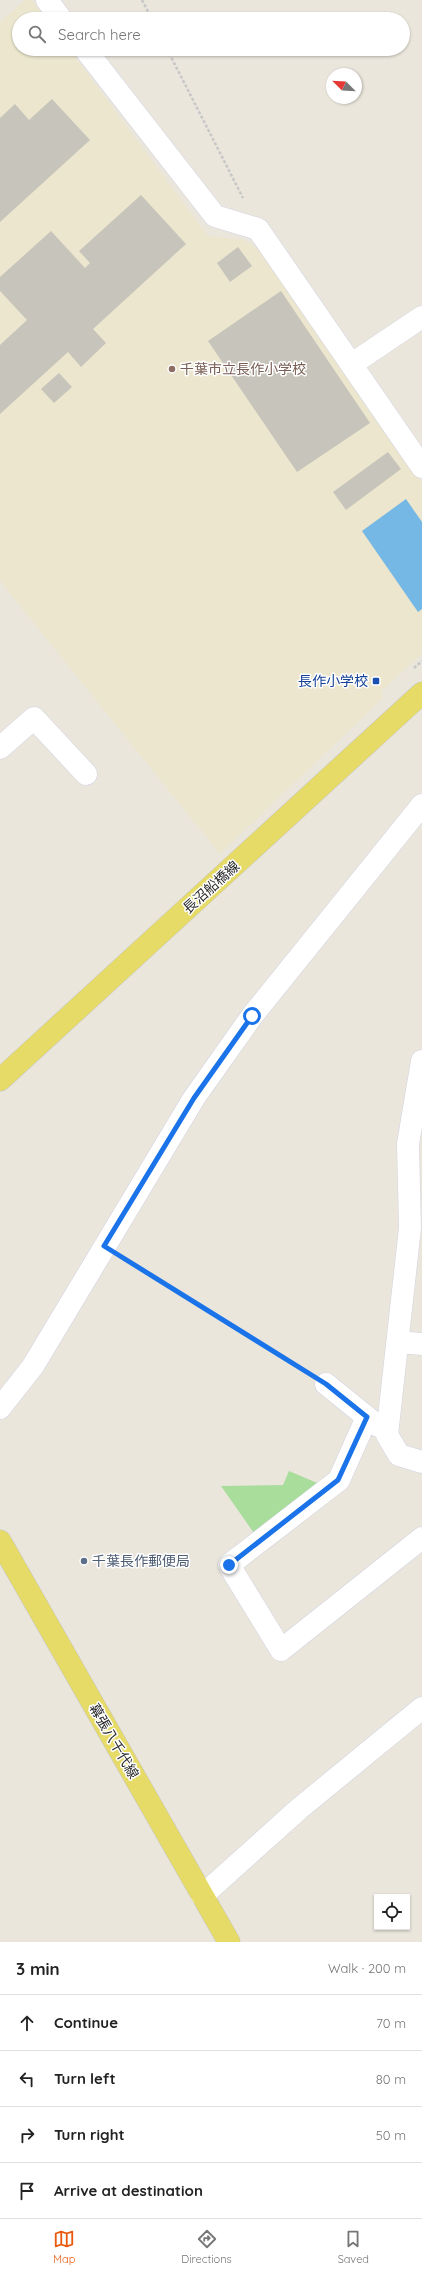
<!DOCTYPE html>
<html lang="en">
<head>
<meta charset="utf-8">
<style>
  body { margin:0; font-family:Quicksand,"Noto Sans JP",sans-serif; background:#f6f6f6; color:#222 }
  .controls { position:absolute; right:12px; bottom:12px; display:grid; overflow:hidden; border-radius:0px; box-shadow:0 1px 3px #0004 }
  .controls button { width:36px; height:36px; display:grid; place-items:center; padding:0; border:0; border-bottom:1px solid #e0e0e0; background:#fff; color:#222; font:20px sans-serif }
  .compass { position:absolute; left:326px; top:68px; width:36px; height:36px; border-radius:50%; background:#fff; box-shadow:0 1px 3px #0004; rotate:294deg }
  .stop { position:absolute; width:12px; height:12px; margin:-9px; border:3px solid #1a73e8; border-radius:50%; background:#fff }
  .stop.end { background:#1a73e8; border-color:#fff; box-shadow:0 1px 4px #0008 }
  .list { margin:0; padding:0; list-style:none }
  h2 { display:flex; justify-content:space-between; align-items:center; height:52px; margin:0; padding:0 16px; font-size:17px }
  h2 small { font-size:13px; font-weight:400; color:#767676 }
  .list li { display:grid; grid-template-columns:26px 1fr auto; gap:12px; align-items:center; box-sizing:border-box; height:56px; padding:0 16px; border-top:1px solid #e0e0e0 }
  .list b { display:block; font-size:15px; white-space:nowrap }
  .list em { font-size:13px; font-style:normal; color:#767676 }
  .icon { flex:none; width:22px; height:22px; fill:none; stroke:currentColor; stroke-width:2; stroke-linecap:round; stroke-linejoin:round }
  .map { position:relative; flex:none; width:422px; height:1942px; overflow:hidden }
  .search { position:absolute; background:#fff; box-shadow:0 1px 3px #0004; left:12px; right:12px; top:12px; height:44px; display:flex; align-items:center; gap:10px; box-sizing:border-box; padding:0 14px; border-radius:22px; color:#767676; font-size:15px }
  .sheet { height:276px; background:#fff }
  nav { display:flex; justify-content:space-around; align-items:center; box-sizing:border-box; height:56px; border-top:1px solid #e0e0e0; background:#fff; font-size:11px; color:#767676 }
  nav a { display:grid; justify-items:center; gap:2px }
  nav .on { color:#ea580c }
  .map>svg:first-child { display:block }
</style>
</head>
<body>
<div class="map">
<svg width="422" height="1942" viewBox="0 0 422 1942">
  <rect width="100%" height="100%" fill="#eae6dc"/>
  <path fill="#ebe6cd" d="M25 0H32L46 19H19V49H69L208 236 244 240 267 255 422 483V654L381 691 383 698 220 854 0 581V22Z"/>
  <path fill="#a9dd9c" d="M289 1471 322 1485 256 1536 221 1486 283 1485Z"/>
  <path fill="#76b8e5" d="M406 499 422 522V609L418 612 362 531Z"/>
  <path fill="#c6c4bb" d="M52 99 90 140 0 222V118L15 104 29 120Z
    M141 195 186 244 93 329 106 343 81 367 68 352 0 414V345L27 320 0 291V277L51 231 85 268 90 263 79 251Z
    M238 247 252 266 230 282 217 263Z
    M281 291 370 423 297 472 208 341Z
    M59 373 72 387 54 403 41 389Z
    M388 452 401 469 346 510 333 492Z"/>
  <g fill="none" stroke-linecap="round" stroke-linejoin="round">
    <g stroke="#d2d2e1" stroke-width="23">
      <path id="minor" d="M47 0 61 19
        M85 49 215 216 258 229 422 467
        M352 364 422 317
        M0 748 34 718 86 774
        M422 1061 408 1144 410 1228 387 1435 399 1455 422 1462
        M398 1342 422 1344
        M326 1384 378 1426
        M0 1408 33 1366 194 1098 252 1016 422 805
        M367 1417 339 1480 229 1565 281 1650 422 1538
        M202 1896 300 1808 422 1708"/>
    </g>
    <g stroke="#c7c7c7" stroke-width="23">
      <path id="major" d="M0 1080 422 693
        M0 1541 229 1942"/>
    </g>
    <path stroke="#c7c7c7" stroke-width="2.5" stroke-dasharray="3 2" stroke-linecap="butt" d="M142 0 152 19
      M167 49 243 198
      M414 668 422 661
      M126 1260 306 1371"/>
    <use href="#minor" stroke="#fff" stroke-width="22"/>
    <use href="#major" stroke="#e6db66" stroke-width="22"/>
  </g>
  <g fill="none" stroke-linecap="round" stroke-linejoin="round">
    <path stroke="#1a73e8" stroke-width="5" d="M229 1565 338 1480 367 1417 326 1384 104 1246 194 1098 252 1016"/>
  </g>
  <circle fill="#8d6e63" stroke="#fff" stroke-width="1.5" cx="172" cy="369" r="4"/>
  <rect fill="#1a4fb4" stroke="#fff" stroke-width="1.5" x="372" y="677" width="8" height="8" rx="2"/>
  <circle fill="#5c6f8a" stroke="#fff" stroke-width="1.5" cx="84" cy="1561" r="4"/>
  <g text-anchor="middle" stroke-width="3" stroke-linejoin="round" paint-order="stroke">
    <g font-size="14" fill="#785e54" stroke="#fff" text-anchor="start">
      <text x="180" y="374">千葉市立長作小学校</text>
    </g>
    <g font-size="14" fill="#164399" stroke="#fff" text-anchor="end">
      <text x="368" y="686">長作小学校</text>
    </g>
    <g font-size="14" fill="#292929" stroke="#fff">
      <text transform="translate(211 887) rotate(-42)" y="5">長沼船橋線</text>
      <text transform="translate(114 1741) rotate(60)" y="5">幕張八千代線</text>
    </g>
    <g font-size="14" fill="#4e5e75" stroke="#fff" text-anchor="start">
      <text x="92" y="1566">千葉長作郵便局</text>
    </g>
  </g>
</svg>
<div class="controls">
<button><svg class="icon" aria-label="locate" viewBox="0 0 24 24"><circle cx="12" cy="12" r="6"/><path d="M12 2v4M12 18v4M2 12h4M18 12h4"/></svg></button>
</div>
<svg class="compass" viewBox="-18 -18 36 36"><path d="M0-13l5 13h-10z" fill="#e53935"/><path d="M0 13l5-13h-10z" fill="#767676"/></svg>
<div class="stop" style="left:252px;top:1016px"></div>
<div class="stop end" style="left:229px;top:1565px"></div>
<div class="search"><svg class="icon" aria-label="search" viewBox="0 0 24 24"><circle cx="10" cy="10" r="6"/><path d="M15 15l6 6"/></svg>Search here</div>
</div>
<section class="sheet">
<h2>3 min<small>Walk · 200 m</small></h2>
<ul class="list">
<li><svg class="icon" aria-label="ahead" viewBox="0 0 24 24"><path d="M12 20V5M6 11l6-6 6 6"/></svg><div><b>Continue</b></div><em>70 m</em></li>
<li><svg class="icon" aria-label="left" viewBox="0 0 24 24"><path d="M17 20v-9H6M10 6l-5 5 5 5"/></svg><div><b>Turn left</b></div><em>80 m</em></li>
<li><svg class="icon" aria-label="right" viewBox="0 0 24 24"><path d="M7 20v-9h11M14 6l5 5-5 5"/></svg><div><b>Turn right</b></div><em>50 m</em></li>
<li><svg class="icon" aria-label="arrive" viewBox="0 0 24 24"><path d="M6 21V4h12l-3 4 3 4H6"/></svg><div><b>Arrive at destination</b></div></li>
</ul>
</section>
<nav>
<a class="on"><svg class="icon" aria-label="map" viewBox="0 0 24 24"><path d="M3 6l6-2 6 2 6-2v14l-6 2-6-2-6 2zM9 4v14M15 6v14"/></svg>Map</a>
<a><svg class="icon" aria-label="directions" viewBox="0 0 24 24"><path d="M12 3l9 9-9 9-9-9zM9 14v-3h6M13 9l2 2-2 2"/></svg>Directions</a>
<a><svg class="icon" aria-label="saved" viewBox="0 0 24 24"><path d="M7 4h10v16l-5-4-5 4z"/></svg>Saved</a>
</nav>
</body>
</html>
